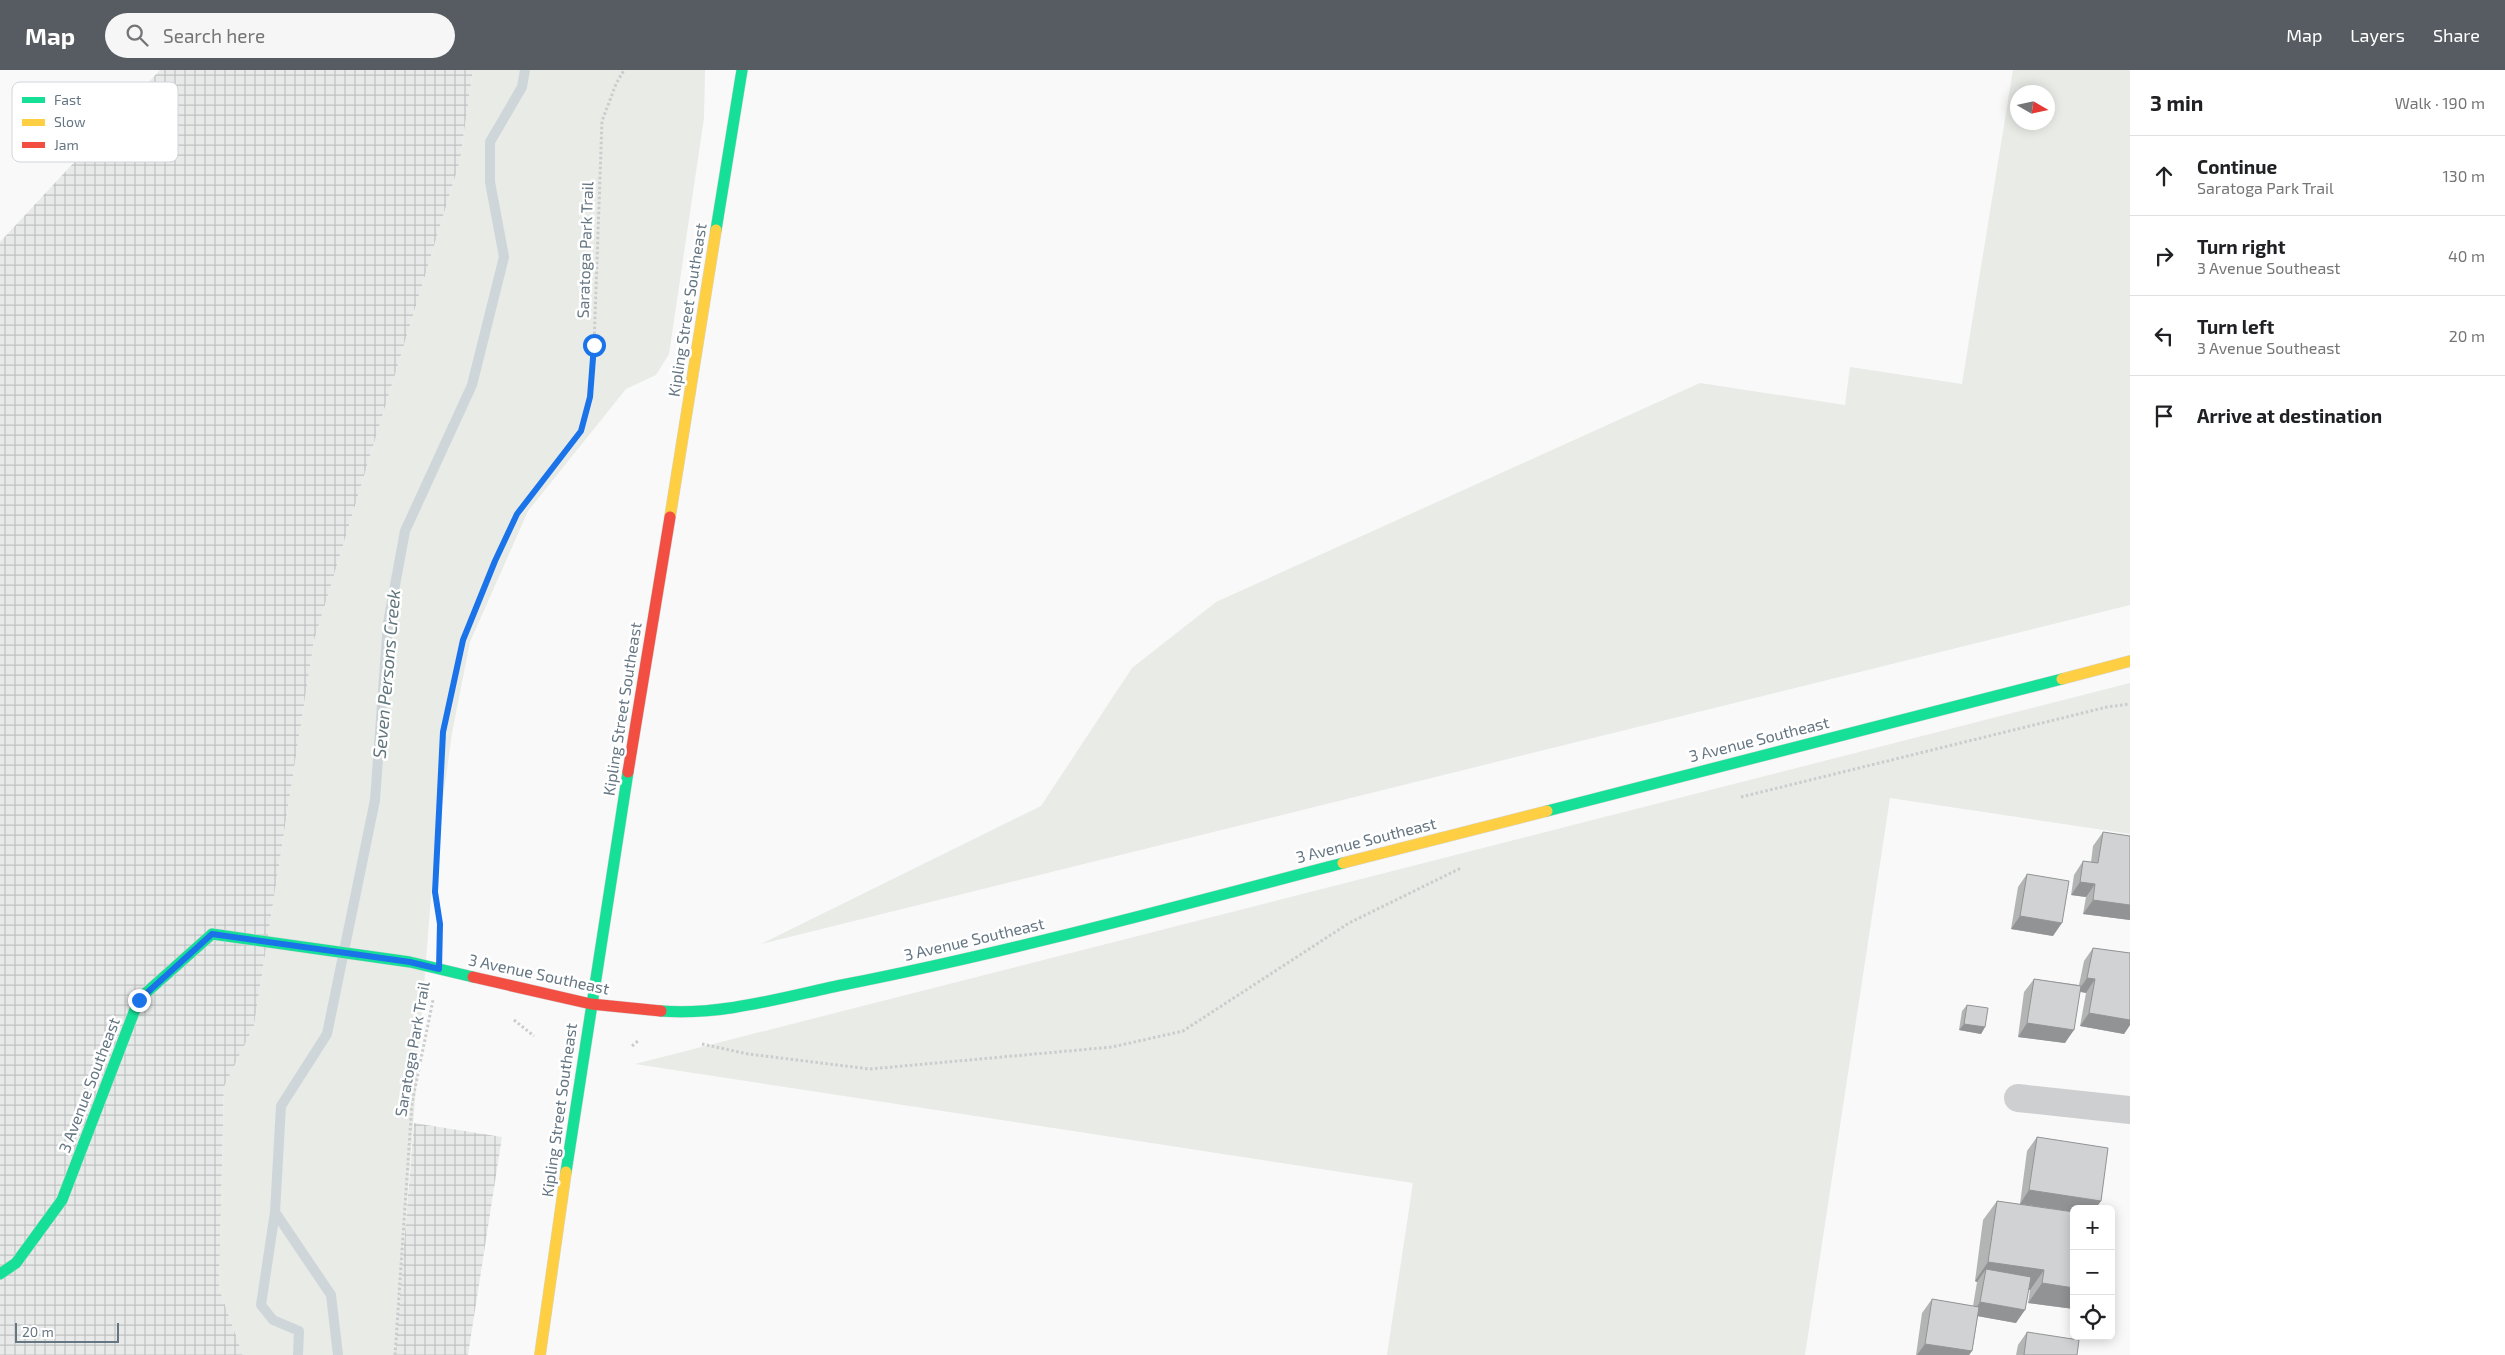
<!DOCTYPE html>
<html lang="en">
<head>
<meta charset="utf-8">
<style>
  body { margin:0; font-family:"Exo 2",sans-serif; background:#f6f6f6; color:#202124 }
  .controls { position:absolute; right:15px; bottom:15px; display:grid; overflow:hidden; border-radius:8px; box-shadow:0 2px 12px #0003 }
  .controls button { width:45px; height:45px; display:grid; place-items:center; padding:0; border:0; border-bottom:1px solid #e0e0e0; background:#fff; color:#202124; font:25px sans-serif }
  .compass { position:absolute; left:2010px; top:15px; width:45px; height:45px; border-radius:50%; background:#fff; box-shadow:0 2px 12px #0003; rotate:99deg }
  .scale { position:absolute; left:15px; bottom:12px; width:104px; box-sizing:border-box; padding-left:5px; border:2px solid #657683; border-top:0; font-size:14px; line-height:18px; white-space:nowrap; color:#657683; -webkit-text-stroke:4px #fff; paint-order:stroke }
  .stop { position:absolute; width:15px; height:15px; margin:-11px; border:4px solid #1a73e8; border-radius:50%; background:#fff }
  .stop.end { background:#1a73e8; border-color:#fff; box-shadow:0 1px 5px #0008 }
  .list { margin:0; padding:0; list-style:none }
  h2 { display:flex; justify-content:space-between; align-items:center; height:65px; margin:0; padding:0 20px; font-size:21px }
  h2 small { font-size:16px; font-weight:400; color:#757577 }
  .list li { display:grid; grid-template-columns:32px 1fr auto; gap:15px; align-items:center; box-sizing:border-box; height:80px; padding:0 20px; border-top:1px solid #e0e0e0 }
  .list b { display:block; font-size:19px; white-space:nowrap }
  .list p { margin:0; font-size:16px; white-space:nowrap; color:#757577 }
  .list em { font-size:16px; font-style:normal; color:#757577 }
  .icon { flex:none; width:28px; height:28px; fill:none; stroke:currentColor; stroke-width:2; stroke-linecap:round; stroke-linejoin:round }
  .map { position:relative; flex:none; width:2130px; height:1285px; overflow:hidden }
  header { display:flex; align-items:center; gap:30px; box-sizing:border-box; height:70px; padding:0 25px; background:#565c61; color:#fff }
  header strong { font-size:24px }
  nav { display:flex; gap:28px; margin-inline-start:auto; font-size:18px }
  .search { width:350px; height:45px; background:#f6f6f6; display:flex; align-items:center; gap:12px; box-sizing:border-box; padding:0 18px; border-radius:28px; color:#757577; font-size:19px }
  main { display:flex }
  aside { flex:1; background:#fff }
  .map>svg:first-child { display:block }
</style>
</head>
<body>
<header>
<strong>Map</strong>
<div class="search"><svg class="icon" aria-label="search" viewBox="0 0 24 24"><circle cx="10" cy="10" r="6"/><path d="M15 15l6 6"/></svg>Search here</div>
<nav><a>Map</a><a>Layers</a><a>Share</a></nav>
</header>
<main>
<div class="map">
<svg width="2130" height="1285" viewBox="0 0 2130 1285">
  <defs>
    <pattern id="industrial-grid" width="8" height="8" patternUnits="userSpaceOnUse" patternTransform="scale(1.25)"><rect width="8" height="8" fill="#e8e9e9"/><path d="M0 4h8M4 0v8" fill="none" stroke="#c0c1c2"/></pattern>
  </defs>
  <rect width="100%" height="100%" fill="#f9f9f9"/>
  <path fill="url(#industrial-grid)" d="M160 0H473L460 91 314 571 254 956 224 1017 219 1218 243 1285H0V172Z
    M414 1053 502 1067 468 1285H395Z"/>
  <path fill="#e8ebe6" fill-rule="evenodd" d="M473 0H705L704 48 669 284 656 305 626 319 528 441 470 572 452 663 433 801 395 1285H243L219 1218 224 1017 254 956 314 571 460 91Z
    M2013 0H2130V535L761 874 1041 736 1132 598 1216 532 1700 313 1845 335 1850 297 1962 314ZM2018 22H2048V52H2018Z
    M2130 613V764L1890 728 1805 1285H1387L1413 1113 635 994Z"/>
  <g fill="none" stroke-linecap="round" stroke-linejoin="round">
    <path stroke="#ced6d9" stroke-width="10" d="M275 1142 261 1235 273 1250 299 1261 298 1285
      M338 1285 331 1225 275 1142 281 1036 327 964 375 730 388 553 405 461 472 315 504 187 490 112V72L522 17 525 0"/>
    <g stroke="#d5d6d7" stroke-width="12">
      <path id="fast" d="M716 160 742 0
        M1547 741 2062 609
        M661 941C723 946 787 926 847 914 1014 881 1178 836 1343 793
        M566 1102 628 702
        M0 1204 16 1193 62 1130 139 929 212 864 410 892 473 907"/>
    </g>
    <g stroke="#d5d6d7" stroke-width="12">
      <path id="slow" d="M670 447 716 160
        M2062 609 2130 591
        M1343 793 1547 741
        M540 1285 566 1102"/>
    </g>
    <g stroke="#d5d6d7" stroke-width="12">
      <path id="jam" d="M628 702 670 447
        M473 907 591 934 661 941"/>
    </g>
    <path stroke="#cbcccd" stroke-width="3" stroke-dasharray="2.5 2.5" stroke-linecap="butt" d="M1741 727 2107 637 2130 634
      M440 867V853L435 822 443 662 463 570 495 491 517 443 581 361 590 327 594 275 602 51 616 14 624 0
      M514 950 534 966
      M702 974 748 984 870 999 1112 977 1183 961 1349 853 1461 798
      M632 976 639 970
      M395 1285 412 1033 433 930"/>
    <path stroke="#cecfd0" stroke-width="28" d="M2018 1028 2130 1040"/>
    <use href="#fast" stroke="#16e098" stroke-width="11"/>
    <use href="#slow" stroke="#ffcf43" stroke-width="11"/>
    <use href="#jam" stroke="#f24e42" stroke-width="11"/>
  </g>
  <path fill="#b3b5b5" d="M2103 762 2130 850 2083 844 2086 827 2071 825 2074 805 2083 791 2091 792 2093 776Z
    M2027 804 2053 866 2011 859 2018 817Z
    M2093 878 2130 883V955L2124 964 2080 956 2086 923 2080 922 2065 973 2018 967 2024 922 2034 909 2079 915 2084 891Z
    M1967 935 1985 957 1981 964 1959 960 1962 941Z
    M2037 1067 2101 1131 2095 1139H2074L2020 1134 2027 1081Z
    M1997 1131 2074 1142V1239L2028 1233 2030 1220 2029 1219 2016 1253 1978 1246 1972 1281 1969 1285H1916L1922 1243 1932 1229 1973 1236 1977 1212 1975 1211 1983 1150Z
    M2027 1262 2077 1285H2016L2018 1275Z"/>
  <path fill="#929394" d="M2080 812 2095 814 2086 827 2071 825Z
    M2093 830 2130 835V850L2083 844Z
    M2020 846 2062 853 2053 866 2011 859Z
    M2087 908 2095 909 2086 923 2078 921Z
    M2089 943 2130 950V955L2124 964 2080 956Z
    M2027 953 2074 960 2065 973 2018 967Z
    M1964 954 1985 957 1981 964 1959 960Z
    M2029 1120 2101 1131 2095 1139H2074V1142L2020 1134Z
    M1988 1192 2044 1200 2030 1220 1984 1213 1986 1199 1977 1212 1975 1211Z
    M2042 1213 2074 1218V1239L2028 1233Z
    M1980 1232 2025 1240 2016 1253 1971 1245Z
    M1925 1274 1972 1281 1969 1285H1917Z"/>
  <path fill="#d0d2d3" stroke="#929394" d="M2103 762 2130 766V835L2093 830 2095 814 2080 812 2083 791 2098 793Z
    M2027 804 2069 811 2062 853 2020 846Z
    M2093 878 2130 883V950L2089 943 2095 909 2087 908Z
    M2034 909 2081 916 2074 960 2027 953Z
    M1967 935 1988 938 1985 957 1964 954Z
    M2037 1067 2108 1078 2101 1131 2029 1120Z
    M1997 1131 2074 1142V1218L2042 1213 2044 1200 1988 1192Z
    M1986 1199 2031 1207 2025 1240 1980 1232Z
    M1932 1229 1979 1237 1972 1281 1925 1274Z
    M2027 1262 2079 1270 2077 1285H2024Z"/>
  <g fill="none" stroke-linecap="round" stroke-linejoin="round">
    <path stroke="#1a73e8" stroke-width="6" d="M139 930 212 864 410 892 439 899 440 854 435 822 443 662 463 570 495 491 517 444 581 361 590 327 594 275"/>
  </g>
  <g text-anchor="middle" stroke-width="5" stroke-linejoin="round" paint-order="stroke">
    <g font-size="16" fill="#657683" stroke="#fff">
      <text transform="translate(585 180) rotate(-88)" y="6">Saratoga Park Trail</text>
      <text transform="translate(687 240) rotate(-81)" y="6">Kipling Street Southeast</text>
      <text transform="translate(622 639) rotate(-81)" y="6">Kipling Street Southeast</text>
      <text transform="translate(1759 669) rotate(-14)" y="6">3 Avenue Southeast</text>
      <text transform="translate(1366 770) rotate(-14)" y="6">3 Avenue Southeast</text>
      <text transform="translate(974 869) rotate(-13)" y="6">3 Avenue Southeast</text>
      <text transform="translate(539 904) rotate(12)" y="6">3 Avenue Southeast</text>
      <text transform="translate(412 979) rotate(-80)" y="6">Saratoga Park Trail</text>
      <text transform="translate(89 1015) rotate(-69)" y="6">3 Avenue Southeast</text>
      <text transform="translate(559 1040) rotate(-82)" y="6">Kipling Street Southeast</text>
    </g>
    <g font-size="18" font-style="italic" fill="#60757c" stroke="#fff">
      <text transform="translate(387 604) rotate(-85)" y="6">Seven Persons Creek</text>
    </g>
  </g>
  <rect x="12" y="12" width="166" height="80" rx="8" fill="#fff" stroke="#d1d6da" stroke-width="1"/>
  <rect x="22" y="27" width="23" height="6" fill="#16e098"/>
  <rect x="22" y="49" width="23" height="7" fill="#ffcf43"/>
  <rect x="22" y="72" width="23" height="6" fill="#f24e42"/>
  <g font-size="14" fill="#657683">
    <text x="54" y="35">Fast</text>
    <text x="54" y="57">Slow</text>
    <text x="54" y="80">Jam</text>
  </g>
</svg>
<div class="controls">
<button>+</button>
<button>−</button>
<button><svg class="icon" aria-label="locate" viewBox="0 0 24 24"><circle cx="12" cy="12" r="6"/><path d="M12 2v4M12 18v4M2 12h4M18 12h4"/></svg></button>
</div>
<svg class="compass" viewBox="-18 -18 36 36"><path d="M0-13l5 13h-10z" fill="#e53935"/><path d="M0 13l5-13h-10z" fill="#757577"/></svg>
<div class="scale">20 m</div>
<div class="stop" style="left:594px;top:275px"></div>
<div class="stop end" style="left:139px;top:930px"></div>
</div>
<aside>
<h2>3 min<small>Walk · 190 m</small></h2>
<ul class="list">
<li><svg class="icon" aria-label="ahead" viewBox="0 0 24 24"><path d="M12 20V5M6 11l6-6 6 6"/></svg><div><b>Continue</b><p>Saratoga Park Trail</p></div><em>130 m</em></li>
<li><svg class="icon" aria-label="right" viewBox="0 0 24 24"><path d="M7 20v-9h11M14 6l5 5-5 5"/></svg><div><b>Turn right</b><p>3 Avenue Southeast</p></div><em>40 m</em></li>
<li><svg class="icon" aria-label="left" viewBox="0 0 24 24"><path d="M17 20v-9H6M10 6l-5 5 5 5"/></svg><div><b>Turn left</b><p>3 Avenue Southeast</p></div><em>20 m</em></li>
<li><svg class="icon" aria-label="arrive" viewBox="0 0 24 24"><path d="M6 21V4h12l-3 4 3 4H6"/></svg><div><b>Arrive at destination</b></div></li>
</ul>
</aside>
</main>
</body>
</html>
